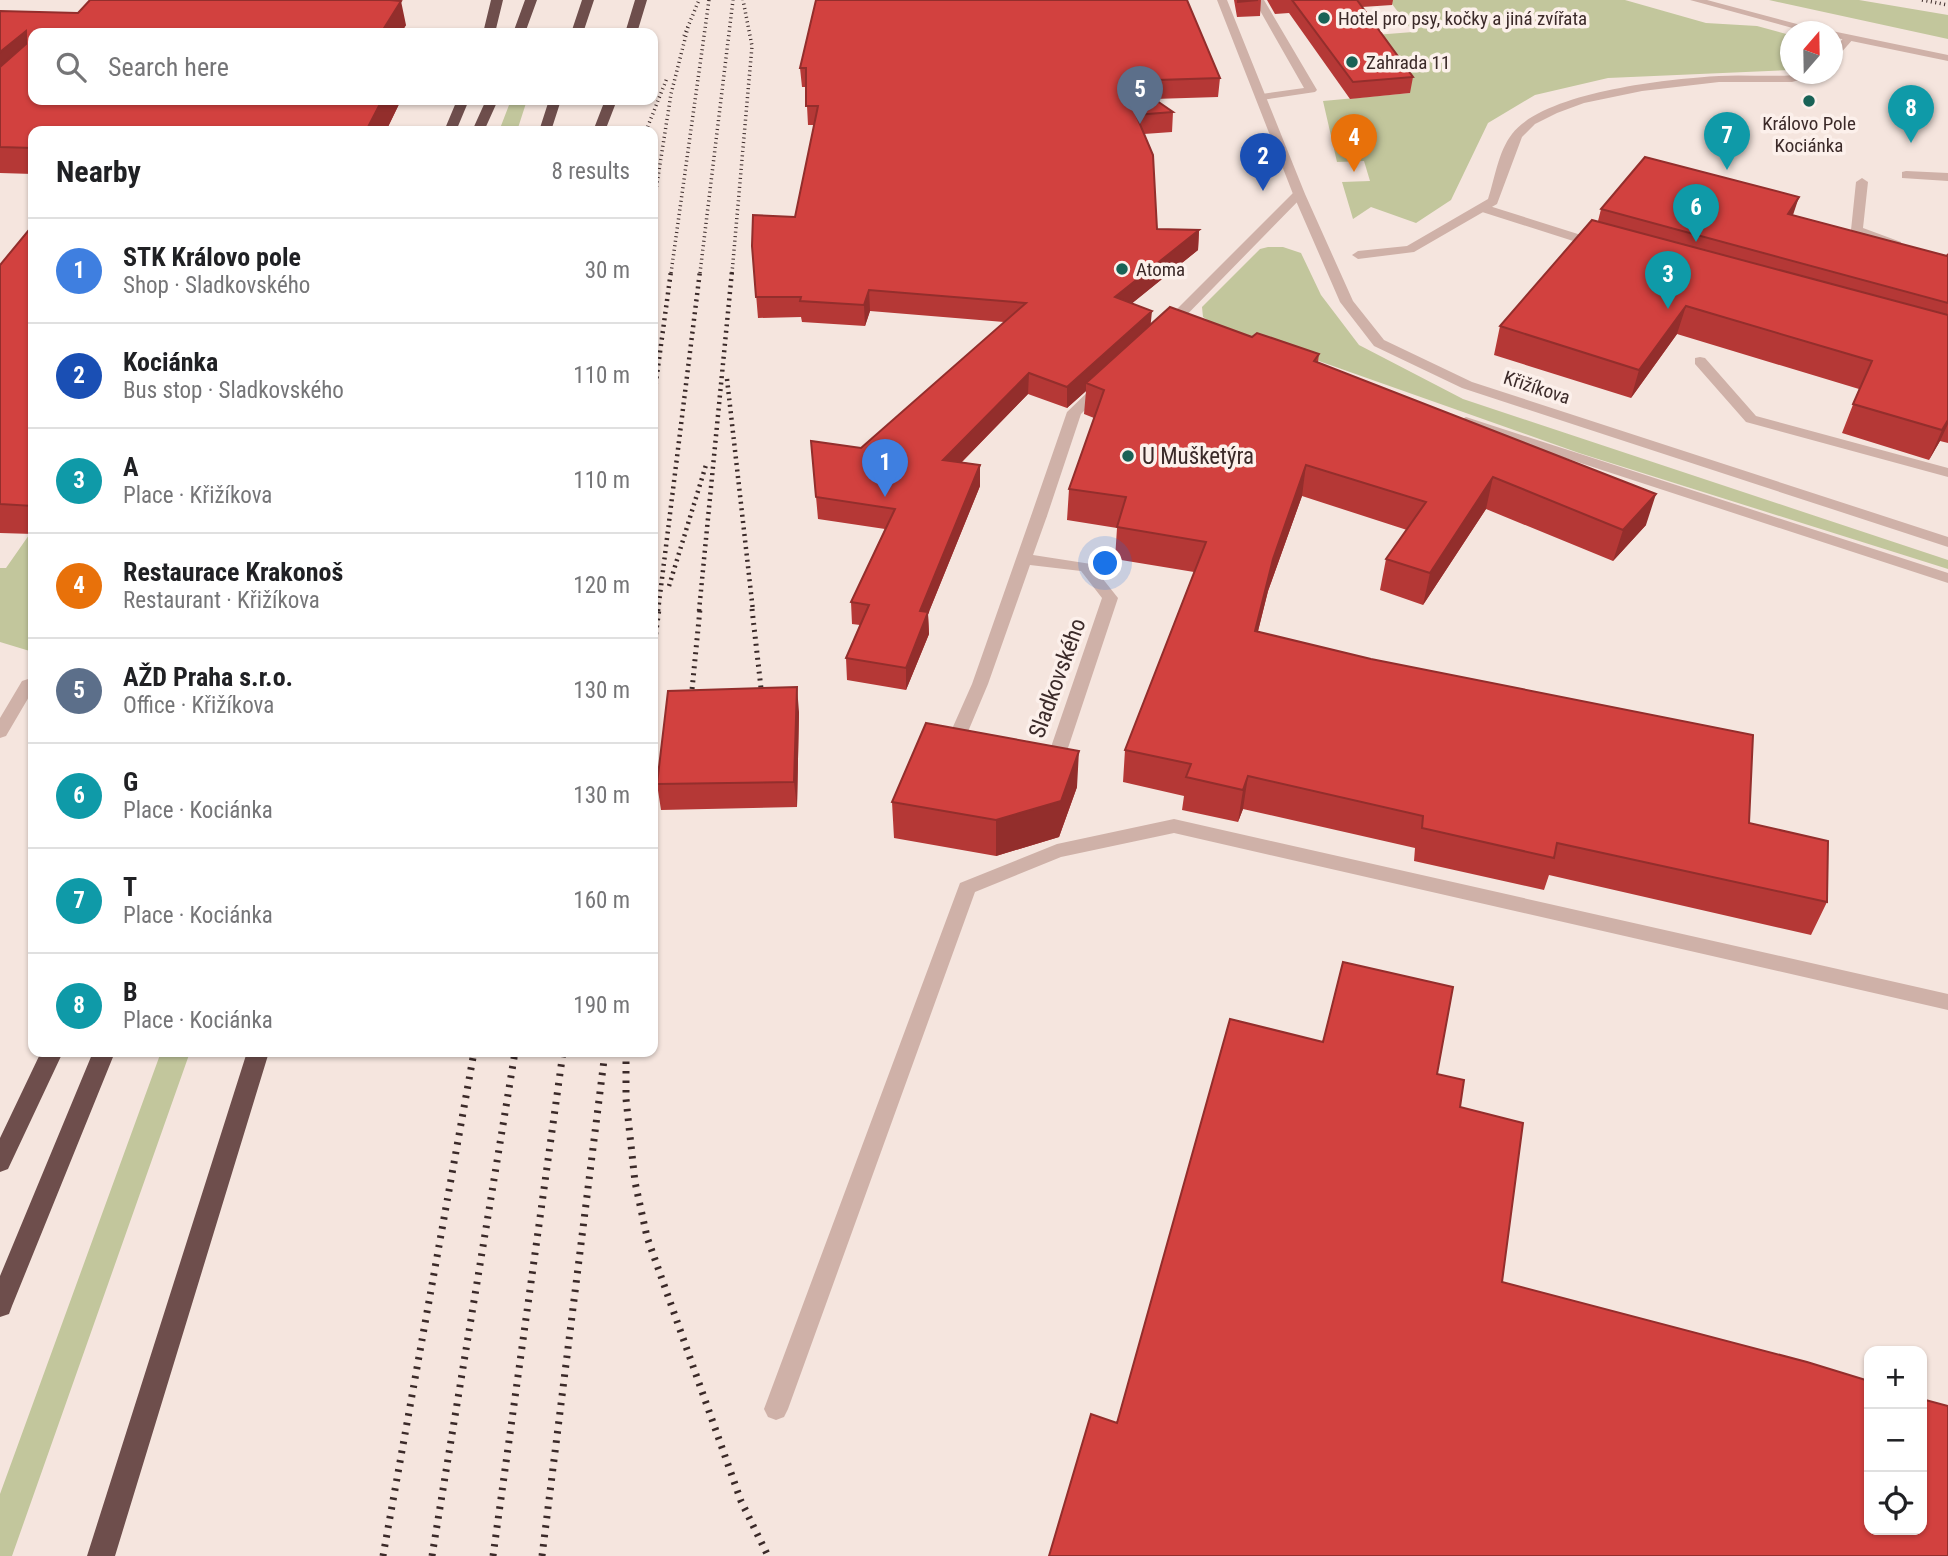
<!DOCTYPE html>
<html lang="en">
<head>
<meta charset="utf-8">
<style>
  body { margin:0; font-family:"Roboto Condensed",sans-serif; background:#f6f6f6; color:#202124 }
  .controls { position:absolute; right:21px; bottom:21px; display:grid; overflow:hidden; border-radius:14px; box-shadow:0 2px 5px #0004 }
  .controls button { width:63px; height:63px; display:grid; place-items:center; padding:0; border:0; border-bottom:2px solid #e0e0e0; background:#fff; color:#202124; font:35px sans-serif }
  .compass { position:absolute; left:1780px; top:21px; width:63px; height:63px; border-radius:50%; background:#fff; box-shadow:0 2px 5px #0004; rotate:20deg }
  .you { position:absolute; left:1106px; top:564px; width:24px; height:24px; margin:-18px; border:5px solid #fff; border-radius:50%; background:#1a73e8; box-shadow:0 0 0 10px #1a73e833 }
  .badge { display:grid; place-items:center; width:46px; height:46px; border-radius:50%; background:#0f766e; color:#fff; font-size:23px; font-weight:700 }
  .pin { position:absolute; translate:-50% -58px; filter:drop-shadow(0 2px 4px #0008) }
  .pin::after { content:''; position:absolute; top:37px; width:24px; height:21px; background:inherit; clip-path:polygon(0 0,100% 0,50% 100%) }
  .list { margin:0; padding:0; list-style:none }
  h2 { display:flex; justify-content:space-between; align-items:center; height:91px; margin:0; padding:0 28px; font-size:30px }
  h2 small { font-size:23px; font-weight:400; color:#757577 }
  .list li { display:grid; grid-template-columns:46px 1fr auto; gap:21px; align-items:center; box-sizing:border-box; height:105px; padding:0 28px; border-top:2px solid #e0e0e0 }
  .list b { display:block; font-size:26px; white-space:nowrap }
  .list p { margin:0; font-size:23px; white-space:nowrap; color:#757577 }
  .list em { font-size:23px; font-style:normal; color:#757577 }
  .icon { flex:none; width:38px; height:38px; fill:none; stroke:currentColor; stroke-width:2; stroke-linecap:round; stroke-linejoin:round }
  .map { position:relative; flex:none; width:1948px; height:1556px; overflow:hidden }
  .search { position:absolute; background:#fff; box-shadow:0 2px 5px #0004; left:28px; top:28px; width:630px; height:77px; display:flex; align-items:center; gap:18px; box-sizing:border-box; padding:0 24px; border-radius:14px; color:#757577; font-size:26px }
  .panel { position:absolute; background:#fff; box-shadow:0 2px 5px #0004; left:28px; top:126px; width:630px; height:931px; border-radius:14px }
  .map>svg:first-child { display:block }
</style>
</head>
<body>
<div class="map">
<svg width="1948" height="1556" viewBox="0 0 1948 1556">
  <rect width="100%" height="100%" fill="#f5e5de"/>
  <path fill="#c2c69c" d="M1389 0H1625L1706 23 1757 26 1790 35V70L1608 78 1535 95 1488 123 1451 200 1416 223 1371 207 1353 219 1342 182 1370 181 1364 161 1337 162 1323 101 1410 93 1362 36 1413 32Z
    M1769 0H1859L1948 15V39Z
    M511 100H527L517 131H499Z
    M1268 247H1283L1301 253 1321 295 1359 345 1463 399 1948 560V569L1579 453 1214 324 1203 317 1202 307 1260 249Z
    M29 535H33V652L0 642V568H6Z
    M161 1052H190L12 1556H0V1494Z"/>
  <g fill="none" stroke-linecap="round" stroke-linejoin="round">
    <path fill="#cfb1a8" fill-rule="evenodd" d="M1906 171 1948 173V181L1902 178V172Z
      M1862 178 1868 182 1863 228 1901 242V248H1893L1851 230 1856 182Z
      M1483 204 1600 241 1602 244 1592 247 1479 211 1477 208Z
      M1700 357 1705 358 1756 416 1948 468V477L1746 422 1695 364V358Z
      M1039 511 1047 516 1033 555 1091 564 1118 598 1066 754 1057 760 1038 756 1035 752 1038 748 1051 747 1102 598 1081 571 1030 565 988 684 967 734 977 736 980 740 971 746 951 742 948 738 972 684 1031 516Z
      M28 679 33 681V690L6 736 0 738V718L22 681Z
      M1174 819 1948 994V1010L1174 833 1061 857 975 892 788 1409 784 1417 776 1420 768 1417 764 1409 960 883 1057 844Z"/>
    <path fill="#cfb1a8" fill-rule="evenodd" d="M1254 0H1264L1317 90 1315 92 1262 100 1256 97 1262 94 1304 88Z
      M1845 36 1854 38 1832 63V52Z
      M1804 74H1820L1792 82H1719L1642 91 1584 103 1557 113 1535 124 1522 137 1497 204 1414 252 1358 259 1352 255 1358 251 1407 246 1488 199C1495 178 1498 152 1512 134 1544 92 1667 79 1719 76 1747 74 1776 78 1804 74Z
      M1295 191 1305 194 1171 331H1161V325Z
      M1101 383 1108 387 1081 414 1047 516 1044 519H1034L1031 516 1067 412 1096 384Z
      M1466 417 1948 573V583L1461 424 1459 421Z"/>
    <path fill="#cfb1a8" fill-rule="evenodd" d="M1217 0H1227L1305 194 1353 301 1384 340 1472 382 1948 537V547L1462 388 1374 346 1340 302 1293 194Z
      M1690 0H1707L1827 32H1807Z
      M1832 31 1948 55V61L1832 37V32H1829Z"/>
    <path fill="#6e4e4c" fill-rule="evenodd" d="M491 0H503L495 33H483Z
      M525 0H537L525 33H513Z
      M582 0H594L583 33H571Z
      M635 0H647L637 33H625Z
      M457 100H469L456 131H444Z
      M486 100H498L484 131H472Z
      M549 100H561L551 131H539Z
      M605 100H617L605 131H593Z
      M41 1052H63L8 1169 0 1172V1138Z
      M93 1052H115L12 1306 9 1314 0 1317V1276Z
      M247 1052H269L115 1556H87Z"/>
    <path stroke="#3b2a29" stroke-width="3.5" stroke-dasharray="1 3.5" stroke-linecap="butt" d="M1922 0 1948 5
      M684 36 699 0
      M646 131 667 78
      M653 209 671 94 688 27
      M671 273 709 0
      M700 273 733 0
      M732 273 752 46 743 0"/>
    <path stroke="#3b2a29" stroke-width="4.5" stroke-dasharray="2 4.5" stroke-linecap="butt" d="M727 379 753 611
      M653 404 671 271
      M669 586 706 465
      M658 611 700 271
      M699 611 732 271"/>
    <path stroke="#3b2a29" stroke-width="5" stroke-dasharray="2 5" stroke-linecap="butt" d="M752 609 763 706
      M653 655 659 609
      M690 710 700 609"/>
    <path stroke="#3b2a29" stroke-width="7" stroke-dasharray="2.5 7" stroke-linecap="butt" d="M626 1052V1099L635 1182 647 1237 741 1501 768 1556
      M383 1556 474 1052
      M432 1556 515 1052
      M493 1556 563 1052
      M542 1556 605 1052"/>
  </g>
  <path fill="#b53836" d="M1234 0H1261L1260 16 1237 17Z
    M1267 0H1393L1392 5 1362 7 1413 77 1410 93 1350 99 1289 13 1275 14Z
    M0 11 406 25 401 33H33V100H401L386 131H33V174L0 173Z
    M800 68 1220 78 1218 97 1154 99 1173 112 1172 132 1144 134 1157 229 1199 230 1198 250 1132 303 1151 324 1252 337 1319 354 1318 362 1646 525 1613 561 1486 509 1423 605 1380 590 1386 559 1407 530 1302 496 1268 591 1258 631 1749 823 1827 902 1811 935 1549 875 1544 890 1414 861 1415 848 1243 809 1238 822 1182 810 1184 796 1123 782 1125 750 1194 572 1115 559 1117 528 1067 520 1069 489 1094 418 1084 414 1086 391 1067 408 1028 394 962 462 980 465V486L928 614 929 634 906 690 847 680 846 658 860 625 852 624 851 602 885 529 818 519 811 441 861 448 1004 322 870 311 865 326 802 322 801 317 758 318 752 246 795 217 814 125H808L806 87H802Z
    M1601 209 1793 215 1947 256 1948 254V443L1940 441 1929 460 1842 433 1859 389 1677 334 1631 398 1494 355 1500 326 1598 221Z
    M33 225V534L0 533V265Z
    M799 712 797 807 661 810 657 784Z
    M1077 787 1059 837 996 856 894 838 892 802Z"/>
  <path fill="#932e2c" d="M401 1 406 25 401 33H381Z
    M26 31 33 52 0 86V52Z
    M382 100H401L386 131H366Z
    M1799 197 1790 224 1788 214Z
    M1199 230 1198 250 1114 318 1115 297Z
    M869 290 870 311 865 326 864 305Z
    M1686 306 1677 334 1631 398 1639 370Z
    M1152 311 1150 331 1086 383V391L1067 408V387Z
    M1029 373 1028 394 943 481V460Z
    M1948 420V424L1940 441 1929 460 1942 430Z
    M980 465V486L928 614 929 634 906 690V668L920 611Z
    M1306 465 1302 496 1268 591 1250 663 1255 631 1273 559Z
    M1493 477 1486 509 1423 605 1430 573Z
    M1656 494 1646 525 1613 561 1623 530Z
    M797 687 799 712 797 807 794 782Z
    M1079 751 1077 787 1059 837 996 856V820Z
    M1248 776 1243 809 1238 822 1243 790Z"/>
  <path fill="#d2413f" stroke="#932e2c" stroke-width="2" d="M90 0H390L401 1 381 33H33V100H382L366 131H33V148L0 147V67L26 44V31L0 52V11L78 13Z
    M816 0H1187L1220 78 1128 81 1173 112 1136 115 1153 155 1157 229 1199 230 1115 297 1152 311 1067 387 1029 373 943 460 980 465 920 611 928 612 906 668 846 658 869 605 851 602 895 509 816 497 811 441 861 448 1026 303 869 290 864 305 800 301 801 297H756L752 246 753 215 795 217 818 106H806V68H800Z
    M1238 0H1258L1238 2Z
    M1292 0H1357L1413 77 1353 82Z
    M1645 157 1799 197 1788 214 1947 256 1948 254V303L1601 209Z
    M1592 220 1948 315V420L1942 430 1853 404 1872 361 1686 306 1639 370 1500 326Z
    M33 225V506L0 504V265Z
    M1170 307 1252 337 1257 333 1319 354 1314 361 1656 494 1623 530 1493 477 1430 573 1386 559 1426 502 1306 465 1273 559 1255 631 1371 659 1753 735 1749 823 1828 841 1827 902 1557 843 1554 858 1422 828 1423 816 1248 776 1243 790 1186 777 1191 764 1125 750 1206 542 1117 527 1126 497 1069 489 1104 390 1086 383Z
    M797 687 794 782 657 784 668 691Z
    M926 723 1079 751 1061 801 996 820 892 802Z
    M1343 962 1453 987 1437 1074 1464 1080 1460 1107 1523 1123 1502 1282 1807 1362 1869 1381V1530H1922V1399L1948 1406V1556H1049L1091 1414 1117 1423 1230 1019 1323 1042Z"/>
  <g fill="#196256" stroke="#fcf0eb" stroke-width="2.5">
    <circle cx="1324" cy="18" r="7"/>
    <circle cx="1352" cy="62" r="7"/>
    <circle cx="1809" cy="101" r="7"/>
    <circle cx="1122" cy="269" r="7"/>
    <circle cx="1128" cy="456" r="7"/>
  </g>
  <g text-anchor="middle" stroke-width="7" stroke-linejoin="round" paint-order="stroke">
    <g font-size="19" fill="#3b2a29" stroke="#fcf0eb" text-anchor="start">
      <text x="1338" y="25">Hotel pro psy, kočky a jiná zvířata</text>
      <text x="1366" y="69">Zahrada 11</text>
      <text x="1809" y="130" text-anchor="middle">Královo Pole<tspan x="1809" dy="22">Kociánka</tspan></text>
      <text x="1136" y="276">Atoma</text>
    </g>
    <g font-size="19" fill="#3b2a29" stroke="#fcf0eb">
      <text transform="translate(1537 387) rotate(18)" y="7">Křižíkova</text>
    </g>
    <g font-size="23" fill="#3b2a29" stroke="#fcf0eb" text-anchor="start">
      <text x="1142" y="464">U Mušketýra</text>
    </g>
    <g font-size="23" fill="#3b2a29" stroke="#fcf0eb">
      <text transform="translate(1057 678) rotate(-70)" y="8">Sladkovského</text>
    </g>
  </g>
</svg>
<div class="controls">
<button>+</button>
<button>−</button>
<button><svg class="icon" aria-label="locate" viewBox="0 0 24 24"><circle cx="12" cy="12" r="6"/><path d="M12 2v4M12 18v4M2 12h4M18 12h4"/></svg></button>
</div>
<svg class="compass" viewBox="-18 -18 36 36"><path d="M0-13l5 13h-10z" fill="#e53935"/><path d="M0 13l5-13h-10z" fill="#757577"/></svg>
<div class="you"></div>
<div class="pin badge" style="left:885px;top:497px;background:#3f7fe0">1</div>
<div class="pin badge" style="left:1263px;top:191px;background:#1a4fb4">2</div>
<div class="pin badge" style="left:1668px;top:309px;background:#0f9aa8">3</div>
<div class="pin badge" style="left:1354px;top:172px;background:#e8710a">4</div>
<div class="pin badge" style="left:1140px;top:124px;background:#5c6f8a">5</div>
<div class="pin badge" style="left:1696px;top:242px;background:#0f9aa8">6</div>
<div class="pin badge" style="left:1727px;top:170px;background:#0f9aa8">7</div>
<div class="pin badge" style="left:1911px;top:143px;background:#0f9aa8">8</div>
<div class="search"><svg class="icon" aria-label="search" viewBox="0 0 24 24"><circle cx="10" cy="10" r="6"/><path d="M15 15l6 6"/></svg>Search here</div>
<section class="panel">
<h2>Nearby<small>8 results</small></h2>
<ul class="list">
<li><span class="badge" style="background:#3f7fe0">1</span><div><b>STK Královo pole</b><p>Shop · Sladkovského</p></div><em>30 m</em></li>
<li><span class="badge" style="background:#1a4fb4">2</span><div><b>Kociánka</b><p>Bus stop · Sladkovského</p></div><em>110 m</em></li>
<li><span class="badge" style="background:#0f9aa8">3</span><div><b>A</b><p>Place · Křižíkova</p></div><em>110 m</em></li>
<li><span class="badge" style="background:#e8710a">4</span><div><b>Restaurace Krakonoš</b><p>Restaurant · Křižíkova</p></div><em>120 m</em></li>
<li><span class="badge" style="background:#5c6f8a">5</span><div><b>AŽD Praha s.r.o.</b><p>Office · Křižíkova</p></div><em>130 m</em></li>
<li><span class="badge" style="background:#0f9aa8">6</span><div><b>G</b><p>Place · Kociánka</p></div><em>130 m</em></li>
<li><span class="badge" style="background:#0f9aa8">7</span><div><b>T</b><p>Place · Kociánka</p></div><em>160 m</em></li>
<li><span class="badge" style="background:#0f9aa8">8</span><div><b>B</b><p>Place · Kociánka</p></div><em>190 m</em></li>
</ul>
</section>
</div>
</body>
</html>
